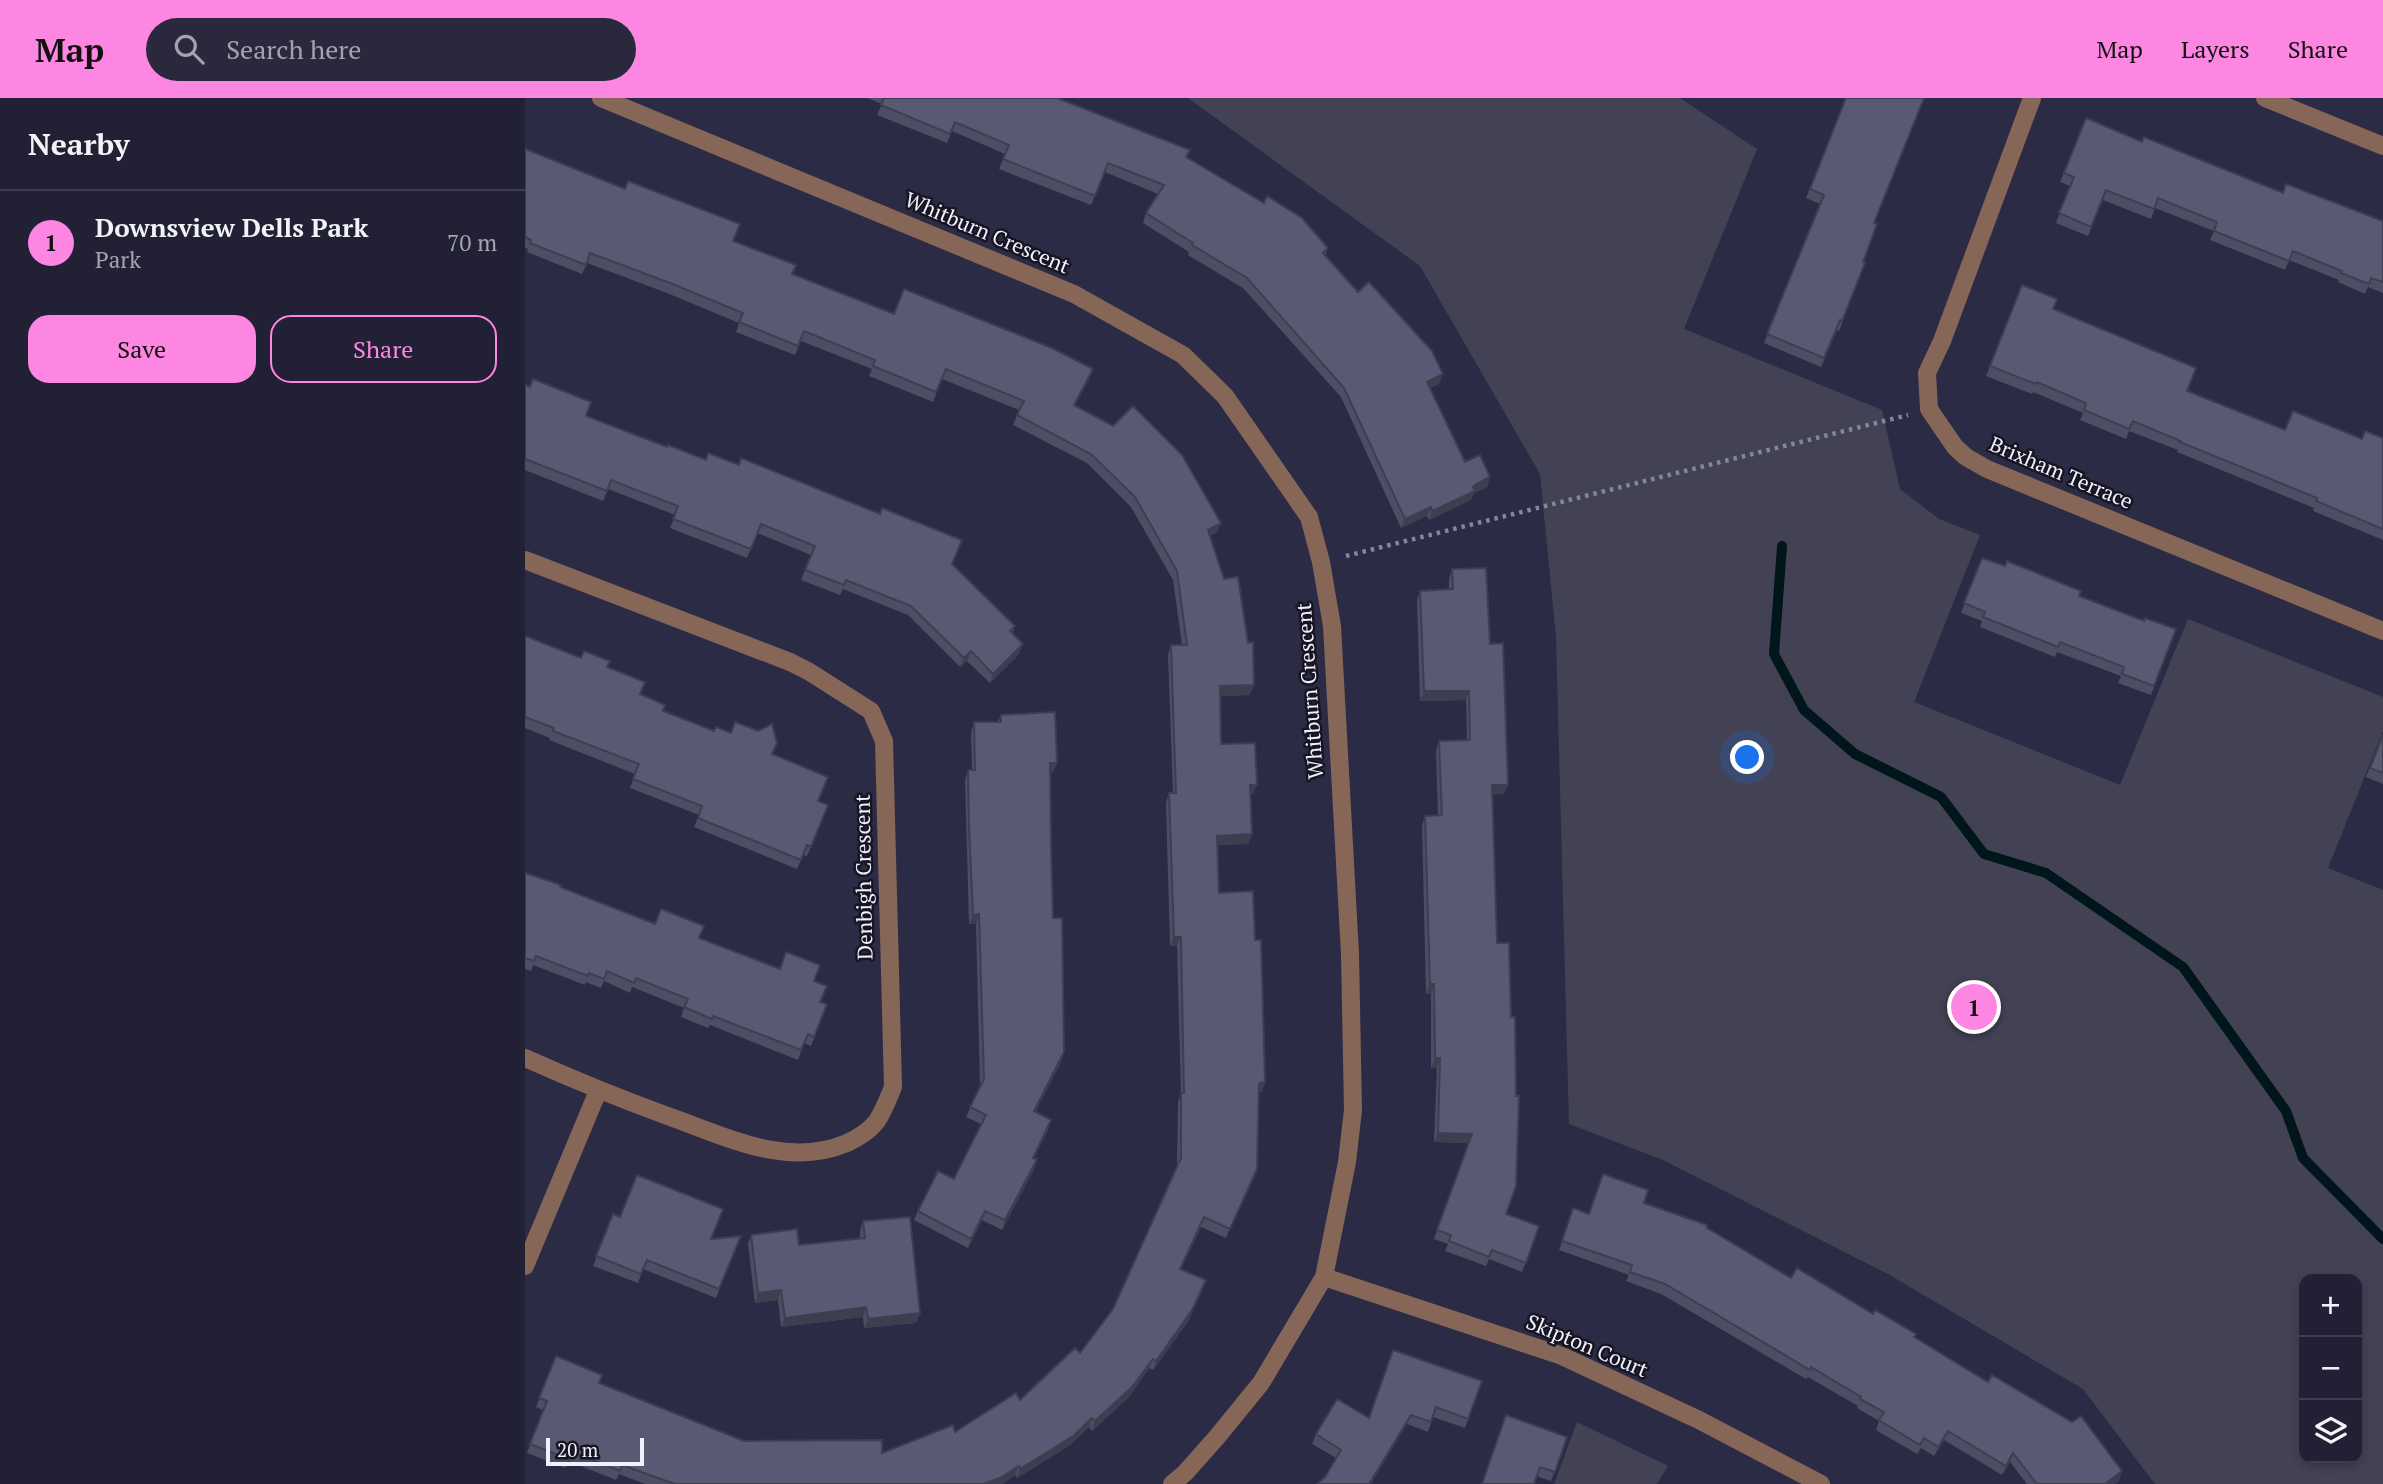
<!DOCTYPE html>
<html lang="en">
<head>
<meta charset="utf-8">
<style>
  body { margin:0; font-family:"PT Serif",serif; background:#29283c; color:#f1f3f6 }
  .controls { position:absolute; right:21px; bottom:21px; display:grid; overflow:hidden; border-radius:14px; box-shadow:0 4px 10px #0003 }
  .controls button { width:63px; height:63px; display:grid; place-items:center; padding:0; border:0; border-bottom:2px solid #3e3e4f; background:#212034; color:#f1f3f6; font:35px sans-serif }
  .scale { position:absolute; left:21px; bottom:18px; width:98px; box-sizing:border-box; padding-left:7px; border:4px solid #f0f0ff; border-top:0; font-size:19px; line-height:24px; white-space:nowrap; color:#f0f0ff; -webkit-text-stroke:5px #161521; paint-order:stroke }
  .you { position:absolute; left:1223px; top:660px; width:24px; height:24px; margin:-18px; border:5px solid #fff; border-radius:50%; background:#1a73e8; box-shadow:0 0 0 10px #1a73e833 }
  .badge { display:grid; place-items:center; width:46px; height:46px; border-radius:50%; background:#fd86e2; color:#111; font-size:23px; font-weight:700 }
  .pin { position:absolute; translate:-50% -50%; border:4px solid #fff; box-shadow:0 2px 7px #0006 }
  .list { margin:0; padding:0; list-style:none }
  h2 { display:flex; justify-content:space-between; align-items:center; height:91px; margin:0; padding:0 28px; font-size:30px }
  h2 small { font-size:23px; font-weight:400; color:#a2a3ac }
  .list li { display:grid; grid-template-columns:46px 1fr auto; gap:21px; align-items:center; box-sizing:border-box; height:105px; padding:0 28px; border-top:2px solid #3e3e4f }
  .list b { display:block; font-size:26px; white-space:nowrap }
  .list p { margin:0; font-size:23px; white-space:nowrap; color:#a2a3ac }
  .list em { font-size:23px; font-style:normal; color:#a2a3ac }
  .actions { display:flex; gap:14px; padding:21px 28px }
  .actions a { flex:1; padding:16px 0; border:2px solid #fd86e2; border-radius:21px; text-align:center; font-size:24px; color:#fd86e2 }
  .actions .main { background:#fd86e2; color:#111 }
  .icon { flex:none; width:38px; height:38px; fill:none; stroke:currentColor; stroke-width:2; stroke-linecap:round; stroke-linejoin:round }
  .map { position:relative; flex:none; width:1858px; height:1386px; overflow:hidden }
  header { display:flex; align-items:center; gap:42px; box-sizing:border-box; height:98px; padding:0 35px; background:#fd86e2; color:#111 }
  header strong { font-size:33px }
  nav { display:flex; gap:38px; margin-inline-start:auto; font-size:24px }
  .search { width:490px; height:63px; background:#29283c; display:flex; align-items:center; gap:18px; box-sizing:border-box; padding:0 24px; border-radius:38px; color:#a2a3ac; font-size:26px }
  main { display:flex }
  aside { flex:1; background:#212034 }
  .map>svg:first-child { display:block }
</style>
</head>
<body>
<header>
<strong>Map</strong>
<div class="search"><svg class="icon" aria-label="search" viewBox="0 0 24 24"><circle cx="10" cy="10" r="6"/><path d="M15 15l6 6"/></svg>Search here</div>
<nav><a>Map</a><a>Layers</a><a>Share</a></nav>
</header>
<main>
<aside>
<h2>Nearby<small></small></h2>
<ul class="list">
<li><span class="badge">1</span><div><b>Downsview Dells Park</b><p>Park</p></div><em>70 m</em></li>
</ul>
<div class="actions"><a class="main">Save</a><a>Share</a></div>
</aside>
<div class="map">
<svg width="1858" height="1386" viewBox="0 0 1858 1386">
  <rect width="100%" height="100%" fill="#2c2b46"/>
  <path fill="#434255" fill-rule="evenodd" d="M663 0H1155L1232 51 1159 231 1357 312 1375 391 1414 421 1455 437 1389 604 1595 687 1663 521 1858 599V633L1803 770 1858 792V1386H1630L1558 1291 1363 1176 1138 1062 1044 1026 1031 539 1015 376 895 168ZM1779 1181H1832V1360H1779Z
    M1052 1324 1143 1368 1132 1386H1029Z"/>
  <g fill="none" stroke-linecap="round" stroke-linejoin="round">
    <path stroke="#00161b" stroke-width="10" d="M1257 448 1249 556 1279 612 1330 656 1416 699 1459 756 1521 775 1658 869 1761 1013 1778 1060 1858 1141"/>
    <path stroke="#86869b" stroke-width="4.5" stroke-dasharray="3.5 5" stroke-linecap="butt" d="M821 458 1383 317"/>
    <path stroke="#866757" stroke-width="18" d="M76 0 549 196 658 257 700 298 784 419 796 464 807 528 825 856 828 1012 822 1064 799 1179 736 1285 692 1339 660 1375 647 1386
      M1507 0 1417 243 1402 275 1404 311 1430 349 1441 359 1462 371 1858 533
      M1740 0 1858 48
      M0 462 265 564 283 573 346 613 359 643 368 989C363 1001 359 1012 352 1023 345 1032 333 1040 322 1045 263 1070 204 1040 148 1020 98 1002 49 982 0 960
      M0 1168 73 993
      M799 1179 1037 1258 1174 1322 1296 1386"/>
  </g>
  <path fill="#4d4d64" d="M342 0H532L662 60 803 150 800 158 914 286 905 290 940 364 965 379 962 389 949 395 946 402 904 422 902 418 876 430 816 299 718 190 663 157 664 154 618 125 621 115 633 96 580 74 566 107 474 71 480 56 427 33 422 45 352 17 357 6Z
    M1321 0 1349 125 1338 164 1340 165 1314 233 1312 232 1296 269 1239 245 1295 106 1281 100Z
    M1561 20 1617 44 1758 95 1858 123V195L1843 189 1840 196 1813 184 1814 182 1764 162 1760 172 1685 142 1689 133 1630 110 1626 121 1578 102 1563 138 1531 125 1545 88 1535 84Z
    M0 51 208 143 268 176 369 216 564 281 550 307 696 425 692 434 685 438 725 597 695 598 696 646 728 696H725L727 736 723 746 692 747 694 795 730 842 740 984 737 994H734L732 1071 701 1140 676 1129 656 1171 681 1182 664 1222 628 1272 624 1270 604 1299 567 1333 564 1329 545 1347 492 1380 490 1377 477 1386H120L94 1376 91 1382 43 1363 40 1370 2 1355 18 1312 11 1309 31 1258 74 1285 219 1343 357 1355 430 1334 495 1302 555 1255 588 1211 652 1068 653 1004 656 996 652 848H645L641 705 644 695H648L643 557 646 547H657L648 482 606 409 562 365 488 327 494 312 417 281 408 304 344 278 347 271 276 243 270 257 211 234 214 225 142 195 62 165 57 176 2 154 3 151 0 150Z
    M1497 187 1529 211 1662 294 1760 332 1837 341 1858 340V442L1788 413 1789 410 1652 354 1653 352 1604 333 1601 341 1555 322 1558 315 1508 294 1507 296 1461 278Z
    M0 287 61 318 427 466 490 528 487 536 494 556 465 585 442 563 435 569 383 517 318 491 315 497 276 482 286 457 232 435 222 460 145 430 150 417 83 391 78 403 0 372Z
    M1457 460 1619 523 1651 531 1626 597 1593 585 1596 578 1532 554 1530 559 1455 529 1457 523 1436 515Z
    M927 471 965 546 979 696H967L981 1116 1014 1128 997 1174 964 1161 961 1168 920 1153 923 1146 909 1141 943 1045 909 1044 912 970H906V896H901L897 727 900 718 913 717 911 653 914 643 942 642 941 602 895 603 892 502 895 493 924 491V481Z
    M0 538 82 569 138 613 248 656 294 703 303 707 282 758 278 757 272 771 169 729 174 717 105 690 110 676 24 642 25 640 0 630Z
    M476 617 532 665 528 674H525L526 747 528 820 539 954 536 964 510 1014 523 1032 509 1060 512 1061 509 1071 477 1132 457 1122 443 1150 389 1122 393 1113 429 1081 456 1026 441 1019 455 988 451 826H444L440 682 443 672H447L446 634 449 624H473Z
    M1858 637V686L1841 679Z
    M0 775 130 826 175 840 255 871 289 883 296 904 302 906 286 948 279 945 273 962 185 927 183 930 156 919 159 910 107 889 105 895 79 883 76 890 61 884 60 887 8 867 6 873 0 871Z
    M1119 1105 1182 1130 1266 1180 1348 1216 1390 1239 1594 1383 1589 1386H1502L1485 1364 1477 1377 1419 1342 1409 1358 1396 1350 1392 1356 1351 1332 1354 1323 1332 1310 1333 1308 1283 1279 1281 1281 1136 1196 1101 1183 1104 1177 1034 1152 1048 1110 1064 1116Z
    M88 1116 95 1119 187 1141 216 1138 191 1200 118 1171 113 1185 68 1168Z
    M338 1123 395 1215 391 1225 339 1230 338 1219 256 1229 253 1202 230 1205 223 1146 226 1137 274 1147 335 1141V1133Z
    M957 1283 940 1330 908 1319 903 1334 882 1326 800 1379 811 1360 787 1346 791 1336Z
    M1042 1339 1026 1383 1011 1378 957 1386Z"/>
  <path fill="#3f3e51" d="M568 271 564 281 546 316 549 307Z
    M918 276 914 286 899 293 902 284Z
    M965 379 962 389 949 395 946 402 904 422 907 413 948 389 950 387Z
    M906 409 902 418 876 430 880 421Z
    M696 425 692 434 680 441 683 432Z
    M498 546 494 556 465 585 468 576Z
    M446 553 442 563 435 569 439 560Z
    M729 587 725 597 691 598 695 588Z
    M899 593H944L941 602 895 603Z
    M525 665H532L528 674H521Z
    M725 687H732L728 696H722Z
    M967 687H983L979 696 963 697Z
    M727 736 723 746 688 747 692 738Z
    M454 816 451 826H444L448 817Z
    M649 839H656L652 848H645Z
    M905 886H909L906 896H901Z
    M539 954 536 964 506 1023 509 1013Z
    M910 960H915L912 970H906Z
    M740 984 737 994H731L734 985Z
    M526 1022 523 1032 504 1069 508 1060Z
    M913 1035 947 1036 943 1045 909 1044Z
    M512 1061 509 1071 477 1132 480 1122Z
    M732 1071 729 1081 701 1140 705 1131Z
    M460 1113 457 1122 443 1150 446 1141Z
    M681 1182 664 1222 628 1272 631 1263Z
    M256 1192 253 1202 230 1205 233 1195Z
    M341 1209 338 1219 256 1229 260 1220Z
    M395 1215 391 1225 339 1230 343 1221Z
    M628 1261 624 1270 604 1299 567 1333 570 1323Z
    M886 1317 882 1326 846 1386H844Z
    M567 1320 564 1329 545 1347 492 1380 495 1371Z
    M1423 1333 1419 1342 1409 1358 1413 1349Z
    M1488 1355 1485 1364 1477 1377 1481 1368Z
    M494 1368 490 1377 477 1386H459Z
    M1597 1373 1594 1383 1589 1386H1580Z"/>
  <path fill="#5a5974" stroke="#3f3e51" stroke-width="2" d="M359 0H532L665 52 661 59 739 105 742 98 777 120 803 150 798 155 833 194 844 184 907 253 918 276 902 284 940 364 955 357 965 379 950 387 948 389 950 393 907 413 906 409 880 421 819 290 722 180 667 147 668 145 621 115 639 87 583 65 570 98 478 61 484 47 430 24 425 36 356 7Z
    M1321 0H1399L1349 125 1352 126 1338 164 1340 165 1317 223 1315 222 1299 260 1242 236 1299 97 1285 91Z
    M1561 20 1617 44 1619 39 1758 95 1761 86 1858 123V184L1846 180 1844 186 1816 175 1817 173 1768 153 1764 163 1689 133 1692 124 1633 100 1629 111 1581 92 1566 129 1534 115 1549 79 1539 75Z
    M0 51 100 91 103 83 215 126 208 143 271 167 267 176 369 216 379 191 527 250 568 271 549 307 588 328 608 308 657 357 696 425 683 432 699 481 713 479 723 545 728 544 729 587 695 588 696 646 730 645 732 687H725L727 736 692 738 694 795 728 793 730 842H736L740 984 734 985 732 1071 705 1131 679 1119 655 1171 681 1182 667 1212 631 1263 628 1261 607 1289 570 1323 567 1320 548 1338 495 1371 494 1368 475 1380 459 1386H146L147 1385 97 1367 95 1373 46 1353 43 1361 5 1346 22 1303 14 1300 31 1258 77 1277 74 1285 219 1343 357 1342V1355L428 1327 430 1334 491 1295 495 1302 550 1250 555 1255 588 1211 656 1060V995H659L656 839H649L646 752 644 695H651L646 547H662L652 473 610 399 566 356 492 317 499 303 421 271 411 294 348 268 350 262 279 233 273 248 214 224 218 215 145 185 65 155 61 167 5 145 6 142 0 139Z
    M1497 187 1532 201 1528 211 1671 270 1662 293 1760 332 1768 313 1837 341 1840 333 1858 340V431L1791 403 1792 400 1655 344 1656 343 1608 323 1604 331 1559 312 1561 305 1512 284 1511 286 1465 268Z
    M8 281 66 304 61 318 142 349 143 347 181 362 183 355 214 367 216 360 355 416 357 410 437 442 427 466 490 528 485 533 498 546 468 576 446 553 439 560 386 508 321 482 319 487 280 472 290 448 236 426 226 451 148 421 153 408 86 382 82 393 0 361V287L5 289Z
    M1457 460 1480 468 1482 463 1556 493 1554 498 1619 523 1620 520 1651 531 1629 588 1597 576 1599 569 1535 544 1533 549 1458 519 1460 514 1439 505Z
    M961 470 965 546 978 545 983 687H967L972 845H984L986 919H990L991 998H994L991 1088 981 1116 1014 1128 1001 1165 967 1152 964 1159 924 1143 926 1137 912 1132 947 1036 913 1035 915 960H910L909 886H905L900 718 917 717 914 643 945 642 944 593H899L895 493 928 491 927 471Z
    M0 538 56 560 59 553 85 563 82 569 120 584 115 596 140 607 138 613 189 633 191 629 206 635 210 624 233 633 247 626 252 645 247 656 303 679 293 703 303 707 286 749 282 747 276 762 173 720 177 708 108 681 114 666 28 633 29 630 0 619Z
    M530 614 532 665H525L526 747 528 820H537L539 954 509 1013 526 1022 508 1060 512 1061 480 1122 460 1113 446 1141 393 1113 413 1073 429 1081 461 1017 445 1009 459 981 454 816 448 817 444 729 443 672H450L449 624H476V617Z
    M1858 637V675L1845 670Z
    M0 775 36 787 35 789 130 826 136 811 179 828 174 840 255 871 261 854 295 867 289 883 302 888 295 904 302 906 289 939 283 936 276 952 188 918 187 921 159 909 163 901 111 880 109 885 82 873 79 881 64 875 63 878 11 858 9 863 0 860Z
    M1078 1076 1123 1092 1119 1105 1182 1127V1130L1266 1180 1272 1170 1348 1216 1350 1212 1391 1236 1389 1239 1463 1284 1467 1277 1547 1324 1556 1318 1597 1373 1580 1386H1512L1488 1355 1481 1368 1423 1333 1413 1349 1399 1340 1395 1347 1354 1322 1359 1314 1335 1301 1336 1299 1286 1269 1285 1272 1140 1186 1105 1174 1107 1167 1037 1143 1048 1110 1064 1116Z
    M112 1077 198 1111 186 1141 216 1138 194 1191 122 1162 116 1176 71 1158 88 1116 95 1119Z
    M385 1119 395 1215 343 1221 341 1209 260 1220 256 1192 233 1195 226 1137 272 1131 274 1147 340 1140 338 1123Z
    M868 1252 957 1283 943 1321 911 1309 906 1324 886 1317 844 1386H792L800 1379 816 1352 791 1336 812 1301 844 1320Z
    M981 1317 1042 1339 1030 1374 1015 1369 1009 1386H957Z"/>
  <g text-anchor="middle" stroke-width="5" stroke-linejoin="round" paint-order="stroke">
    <g font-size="21" fill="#f0f0ff" stroke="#161521">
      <text transform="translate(462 135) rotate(23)" y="7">Whitburn Crescent</text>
      <text transform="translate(1536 375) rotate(23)" y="7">Brixham Terrace</text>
      <text transform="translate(785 593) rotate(-94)" y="7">Whitburn Crescent</text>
      <text transform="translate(339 779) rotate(-91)" y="7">Denbigh Crescent</text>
      <text transform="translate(1062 1248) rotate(23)" y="7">Skipton Court</text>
    </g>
  </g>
</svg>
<div class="controls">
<button>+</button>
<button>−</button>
<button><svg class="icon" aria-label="layers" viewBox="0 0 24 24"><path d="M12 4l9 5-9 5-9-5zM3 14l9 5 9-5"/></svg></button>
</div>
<div class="scale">20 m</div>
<div class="you"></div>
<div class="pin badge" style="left:1449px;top:909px">1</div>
</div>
</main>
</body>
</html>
